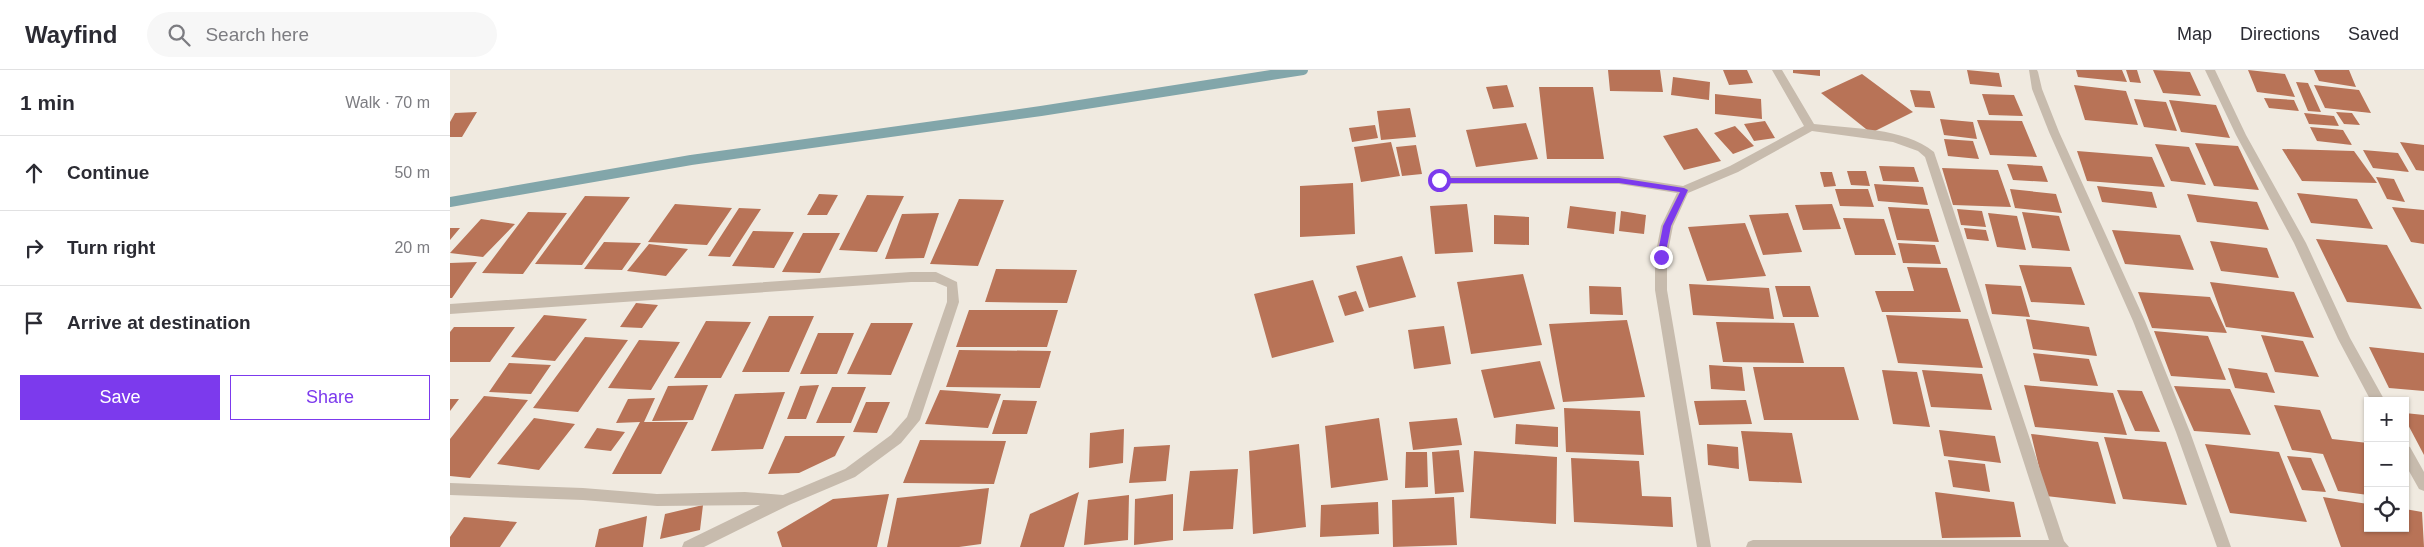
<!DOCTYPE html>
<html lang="en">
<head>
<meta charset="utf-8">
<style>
  body { margin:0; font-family:Arial,sans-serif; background:#f7f7f7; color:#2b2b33 }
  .controls { position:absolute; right:15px; bottom:15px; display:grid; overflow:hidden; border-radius:0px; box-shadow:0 1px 4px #0004 }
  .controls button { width:45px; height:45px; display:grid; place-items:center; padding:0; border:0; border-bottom:1px solid #e1e1e2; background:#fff; color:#2b2b33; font:25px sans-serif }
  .stop { position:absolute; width:15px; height:15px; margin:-11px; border:4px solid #7c3aed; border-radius:50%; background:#fff }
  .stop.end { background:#7c3aed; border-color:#fff; box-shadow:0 1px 5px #0008 }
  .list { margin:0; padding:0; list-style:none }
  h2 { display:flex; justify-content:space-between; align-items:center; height:65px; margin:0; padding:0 20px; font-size:21px }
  h2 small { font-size:16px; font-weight:400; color:#7c7c81 }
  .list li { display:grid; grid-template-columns:32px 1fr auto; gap:15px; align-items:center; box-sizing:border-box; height:75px; padding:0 20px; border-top:1px solid #e1e1e2 }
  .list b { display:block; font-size:19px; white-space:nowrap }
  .list em { font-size:16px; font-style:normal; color:#7c7c81 }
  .actions { display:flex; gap:10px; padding:15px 20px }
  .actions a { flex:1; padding:11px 0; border:1px solid #7c3aed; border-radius:0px; text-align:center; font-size:18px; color:#7c3aed }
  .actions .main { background:#7c3aed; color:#fff }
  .icon { flex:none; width:28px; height:28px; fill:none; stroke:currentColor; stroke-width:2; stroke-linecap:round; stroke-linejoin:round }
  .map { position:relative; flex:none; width:1974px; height:477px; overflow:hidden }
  header { display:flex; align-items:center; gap:30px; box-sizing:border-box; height:70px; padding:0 25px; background:#fff; border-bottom:1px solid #e1e1e2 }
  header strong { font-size:24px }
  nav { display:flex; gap:28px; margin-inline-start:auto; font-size:18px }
  .search { width:350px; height:45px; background:#f7f7f7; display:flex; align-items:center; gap:12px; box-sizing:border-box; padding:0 18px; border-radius:28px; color:#7c7c81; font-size:19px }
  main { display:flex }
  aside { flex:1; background:#fff }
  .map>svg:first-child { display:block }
</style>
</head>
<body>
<header>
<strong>Wayfind</strong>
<div class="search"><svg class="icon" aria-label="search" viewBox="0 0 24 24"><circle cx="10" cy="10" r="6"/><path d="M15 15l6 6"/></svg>Search here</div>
<nav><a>Map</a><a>Directions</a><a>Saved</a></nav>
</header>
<main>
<aside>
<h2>1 min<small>Walk · 70 m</small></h2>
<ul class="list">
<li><svg class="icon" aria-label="ahead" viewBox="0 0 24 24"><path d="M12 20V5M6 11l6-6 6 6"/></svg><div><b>Continue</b></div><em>50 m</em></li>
<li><svg class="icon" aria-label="right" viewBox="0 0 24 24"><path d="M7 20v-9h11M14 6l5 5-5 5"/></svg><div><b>Turn right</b></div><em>20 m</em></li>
<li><svg class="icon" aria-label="arrive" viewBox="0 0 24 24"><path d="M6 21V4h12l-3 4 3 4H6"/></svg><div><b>Arrive at destination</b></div></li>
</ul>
<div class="actions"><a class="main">Save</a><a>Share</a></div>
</aside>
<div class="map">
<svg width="1974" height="477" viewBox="0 0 1974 477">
  <rect width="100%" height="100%" fill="#f0eae0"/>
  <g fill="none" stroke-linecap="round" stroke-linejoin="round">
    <path stroke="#82a6aa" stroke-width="10" d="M0 132 241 90 591 41 853 0"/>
  </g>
  <path fill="#b87357" d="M1158 0H1210L1213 22 1160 21Z
    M1273 0H1297L1303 13 1279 15Z
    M1343 0H1370V6L1343 3Z
    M1517 0 1549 3 1552 17 1520 14Z
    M1626 0H1672L1677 12 1628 7Z
    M1676 0H1687L1691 13 1680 12Z
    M1703 0 1740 2 1751 26 1713 23Z
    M1798 0 1835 4 1845 27 1807 22Z
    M1864 0H1899L1906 17 1869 11Z
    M1412 4 1463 42 1421 63 1371 23Z
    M1223 7 1260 12 1259 30 1221 25Z
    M1846 12 1858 13 1871 42 1858 41Z
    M1057 15 1064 37 1043 39 1036 17Z
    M1624 15 1676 21 1688 55 1635 50Z
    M1864 15 1909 20 1921 43 1875 38Z
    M1089 17H1143L1154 89H1097Z
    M1460 20 1480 21 1485 38 1465 37Z
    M1265 24 1311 29 1312 49 1265 44Z
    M1532 24 1564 25 1573 46 1539 45Z
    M1814 28 1844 30 1849 41 1819 38Z
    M1684 29 1716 32 1727 61 1694 57Z
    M1719 30 1766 35 1780 68 1731 62Z
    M960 38 966 67 931 70 927 41Z
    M27 42 12 67H0V52L5 43Z
    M1886 42 1902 43 1910 55 1894 54Z
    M1854 43 1884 46 1889 56 1859 54Z
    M1490 49 1523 52 1527 69 1494 65Z
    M1527 50 1572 51 1587 87 1540 85Z
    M1315 51 1325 68 1304 71 1294 54Z
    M1076 53 1088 89 1026 97 1016 60Z
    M925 55 928 68 902 72 899 58Z
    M1285 56 1304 76 1283 84 1264 63Z
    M1860 57 1893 60 1902 75 1867 71Z
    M1247 58 1271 91 1234 100 1213 66Z
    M1494 69 1523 71 1529 89 1498 86Z
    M941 72 950 106 911 112 904 77Z
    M1950 72 1974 75V101L1966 100Z
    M1745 73 1788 76 1809 120 1764 116Z
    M1705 74 1739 77 1756 115 1721 111Z
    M966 75 972 104 952 106 946 77Z
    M1832 79 1904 81 1927 113 1852 111Z
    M1913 80 1948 83 1959 102 1923 98Z
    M1627 81 1702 87 1715 117 1637 111Z
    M1557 94 1592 96 1598 112 1563 110Z
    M1429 96 1464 97 1469 112 1433 111Z
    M1492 98 1548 100 1561 137 1503 135Z
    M1397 101H1416L1420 116 1401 115Z
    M1370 102H1382L1386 116 1374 117Z
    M1926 107 1944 109 1955 132 1937 129Z
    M903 113 905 164 850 167V116Z
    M1424 114 1473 117 1478 135 1428 131Z
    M1647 116 1702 122 1707 138 1652 132Z
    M1385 119H1418L1424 137 1390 136Z
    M1560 119 1606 124 1612 143 1565 138Z
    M1847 123 1907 129 1923 159 1861 153Z
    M369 124 388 125 377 145H357Z
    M1737 124 1807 132 1819 160 1747 152Z
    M417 125 454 126 427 182 389 180Z
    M135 126 180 127 132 195 85 194Z
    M509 129 554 130 528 196 480 194Z
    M225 134 282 138 257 175 198 172Z
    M1017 134 1023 182 985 184 980 136Z
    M1382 134 1391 159 1353 160 1345 135Z
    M1120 136 1166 142 1164 164 1117 158Z
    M1438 137 1479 139 1489 172 1447 170Z
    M1942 137 1974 140V174L1961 172Z
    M289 138 311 139 280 187 258 186Z
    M1507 139 1532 141 1536 157 1511 155Z
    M1171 141 1196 145 1194 164 1169 161Z
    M78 142 117 143 73 204 32 203Z
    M1572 142 1609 146 1620 181 1582 178Z
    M489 143 474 188 435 189 452 144Z
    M1338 143 1352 182 1313 185 1299 145Z
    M1538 143 1567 146 1576 180 1547 177Z
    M1044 145 1079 147V175L1044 174Z
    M1393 148 1434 149 1446 185H1405Z
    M31 149 65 154 33 187 0 183Z
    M1295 153 1316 206 1257 211 1238 157Z
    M0 158H10L0 170Z
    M1514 158 1536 160 1539 171 1517 169Z
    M1662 160 1730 165 1744 200 1675 194Z
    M303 161 344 162 324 198 282 196Z
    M353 163H390L370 203 332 202Z
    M1866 169 1937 175 1972 239 1897 232Z
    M1760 171 1817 178 1829 208 1771 201Z
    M154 172 191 173 172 200 134 199Z
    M1448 173 1485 175 1491 194 1453 193Z
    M199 174 238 179 216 206 177 201Z
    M952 186 966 227 919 238 906 196Z
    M27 192 2 228H0V193Z
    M1569 195 1621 197 1635 235 1581 232Z
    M1457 197 1497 198 1511 242H1432L1425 221H1464Z
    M546 199 627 200 617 233 535 232Z
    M1073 204 1092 275 1021 284 1007 212Z
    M863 210 884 272 822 288 804 224Z
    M1760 212 1844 222 1864 268 1776 257Z
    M1239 214 1319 218 1324 249 1243 245Z
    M1535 214 1571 216 1580 247 1542 244Z
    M1139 216 1171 217 1173 245 1140 244Z
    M1325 216H1360L1369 247H1333Z
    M906 221 914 241 895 246 888 226Z
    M1688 222 1760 227 1777 263 1702 258Z
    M186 233 208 235 192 258 170 257Z
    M519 240H608L597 277H506Z
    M94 245 137 249 105 291 61 287Z
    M1436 245 1518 249 1533 298 1448 293Z
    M319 246H364L339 302H292Z
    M1576 249 1639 257 1647 286 1583 279Z
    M1177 250 1195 327 1113 332 1099 254Z
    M256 251 301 252 271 308H224Z
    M1266 252 1344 253 1354 293 1273 292Z
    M421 253H463L441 305 397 304Z
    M994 256 1001 294 964 299 958 260Z
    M4 257H65L40 292H0V262Z
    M1704 261 1758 266 1776 310 1721 306Z
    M368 263H404L387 304H350Z
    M1811 265 1853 271 1869 307 1825 302Z
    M135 267 178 270 128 342 83 338Z
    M189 270 230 272 201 320 158 318Z
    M1919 277 1974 283V321L1939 318Z
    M509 280 601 281 590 318 496 317Z
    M1583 283 1639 289 1648 316 1590 311Z
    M1090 291 1105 339 1044 348 1031 300Z
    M59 293 101 295 81 324 39 322Z
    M1259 295 1292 297 1295 321 1261 319Z
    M1303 297H1394L1409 350H1314Z
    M1778 298 1817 303 1825 323 1785 318Z
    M1432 300 1467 302 1480 357 1443 354Z
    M1472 300 1532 304 1542 340 1481 337Z
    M258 315 243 350 202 351 218 316Z
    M369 315 356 349H337L350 316Z
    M1574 315 1663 323 1677 365 1585 357Z
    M1724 316 1780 319 1801 365 1744 361Z
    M382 317H416L401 353H366Z
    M490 320 551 324 538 358 475 354Z
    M1667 320 1692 321 1710 362 1685 361Z
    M335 322 313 379 261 381 285 324Z
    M34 326 78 330 20 408 0 406V369Z
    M205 328 194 352H238L211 404H162L190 352 166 353 178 329Z
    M0 329H9L0 341Z
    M553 330 587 331 577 364H542Z
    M1296 330 1302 354 1249 355 1244 331Z
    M416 332H440L427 363 403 362Z
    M1824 335 1870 340 1882 369 1918 373V425L1888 421 1873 384 1842 380Z
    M1114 338 1190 341 1194 385 1116 382Z
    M1955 343 1974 345V385L1955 349Z
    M84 348 125 354 89 400 47 394Z
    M929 348 938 410 881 418 875 356Z
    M1007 348 1012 375 963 380 959 352Z
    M1066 354 1108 357V377L1065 374Z
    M147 358 175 362 161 381 134 378Z
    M674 359 673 393 639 398 640 363Z
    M1489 360 1545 366 1551 393 1494 386Z
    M1291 361 1342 363 1352 413 1299 411Z
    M1581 364 1648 372 1666 434 1596 426Z
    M335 366H395L385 386 349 403 318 404Z
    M1654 367 1716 372 1737 435 1673 429Z
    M470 370 556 371 544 414 453 413Z
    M849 374 856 457 803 464 799 381Z
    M1257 374 1288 377 1289 399 1258 395Z
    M1755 374 1829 382 1857 452 1780 443Z
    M720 375 716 411 679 413 684 377Z
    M1009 380 1014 422 985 424 982 382Z
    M1024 381 1107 387 1106 454 1020 448Z
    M956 382H977L978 417 955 418Z
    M1837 386 1861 388 1876 422 1852 420Z
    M1121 388 1189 391 1192 426 1221 427 1223 457 1124 452Z
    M1498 390 1535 394 1540 422 1503 417Z
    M788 399 783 459 733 461 740 401Z
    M539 418 531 474 509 477H437L447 428Z
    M629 422 614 477H570L580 444Z
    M1485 422 1564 432 1571 467 1492 468Z
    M439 424 427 477H332L327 462 383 429Z
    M723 424V470L684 475 685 429Z
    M679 425 678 470 634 475 638 430Z
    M1004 427 1007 475 943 477 942 430Z
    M1873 427 1918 434V458H1955V439L1972 442 1974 477H1891Z
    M928 432 929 464 870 467 871 435Z
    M253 435 250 460 210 469 215 444Z
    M197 446 193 477H145L149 459Z
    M14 447 67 452 50 477H0V467Z"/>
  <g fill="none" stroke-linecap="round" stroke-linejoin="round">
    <path fill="#c7bbad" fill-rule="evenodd" d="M1322 0H1332L1364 54C1402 59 1453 57 1484 82L1614 471 1619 477H1296L1298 472 1303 470H1599L1475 87 1468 81 1443 72 1362 61 1288 102 1238 123 1223 156 1217 187V220L1261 477H1247L1205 220V187L1211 156 1227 123 1169 114H989L983 110 989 106H1169L1233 116 1280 96 1354 56Z
      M1579 0H1587L1588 2 1592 19 1609 62 1695 251 1740 362 1781 477H1767L1726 362 1683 251 1599 62 1582 19Z
      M1755 0H1765L1796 65 1856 173 1900 268 1935 331H1921L1888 269 1844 173 1786 65Z
      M461 202H486L507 212 509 232 470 350 451 373 405 407 339 435 254 477H232L234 472 310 435 207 436 133 430 0 425V413L133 418 207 424 295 422 333 425 395 399 441 365 457 347 497 232V217L485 212H461L0 244V234Z
      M1955 375 1960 377 1974 402V421L1969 419 1955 394Z"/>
  </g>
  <path fill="#7c3aed" d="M986 108H1169L1234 118 1238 120 1221 156 1215 187 1211 190 1207 187 1213 156 1230 122 1169 113H989L985 110Z"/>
</svg>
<div class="controls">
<button>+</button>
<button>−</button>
<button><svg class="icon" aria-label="locate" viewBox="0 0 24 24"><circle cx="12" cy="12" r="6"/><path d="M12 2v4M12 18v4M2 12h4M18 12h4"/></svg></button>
</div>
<div class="stop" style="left:989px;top:110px"></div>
<div class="stop end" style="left:1211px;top:187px"></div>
</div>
</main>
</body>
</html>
